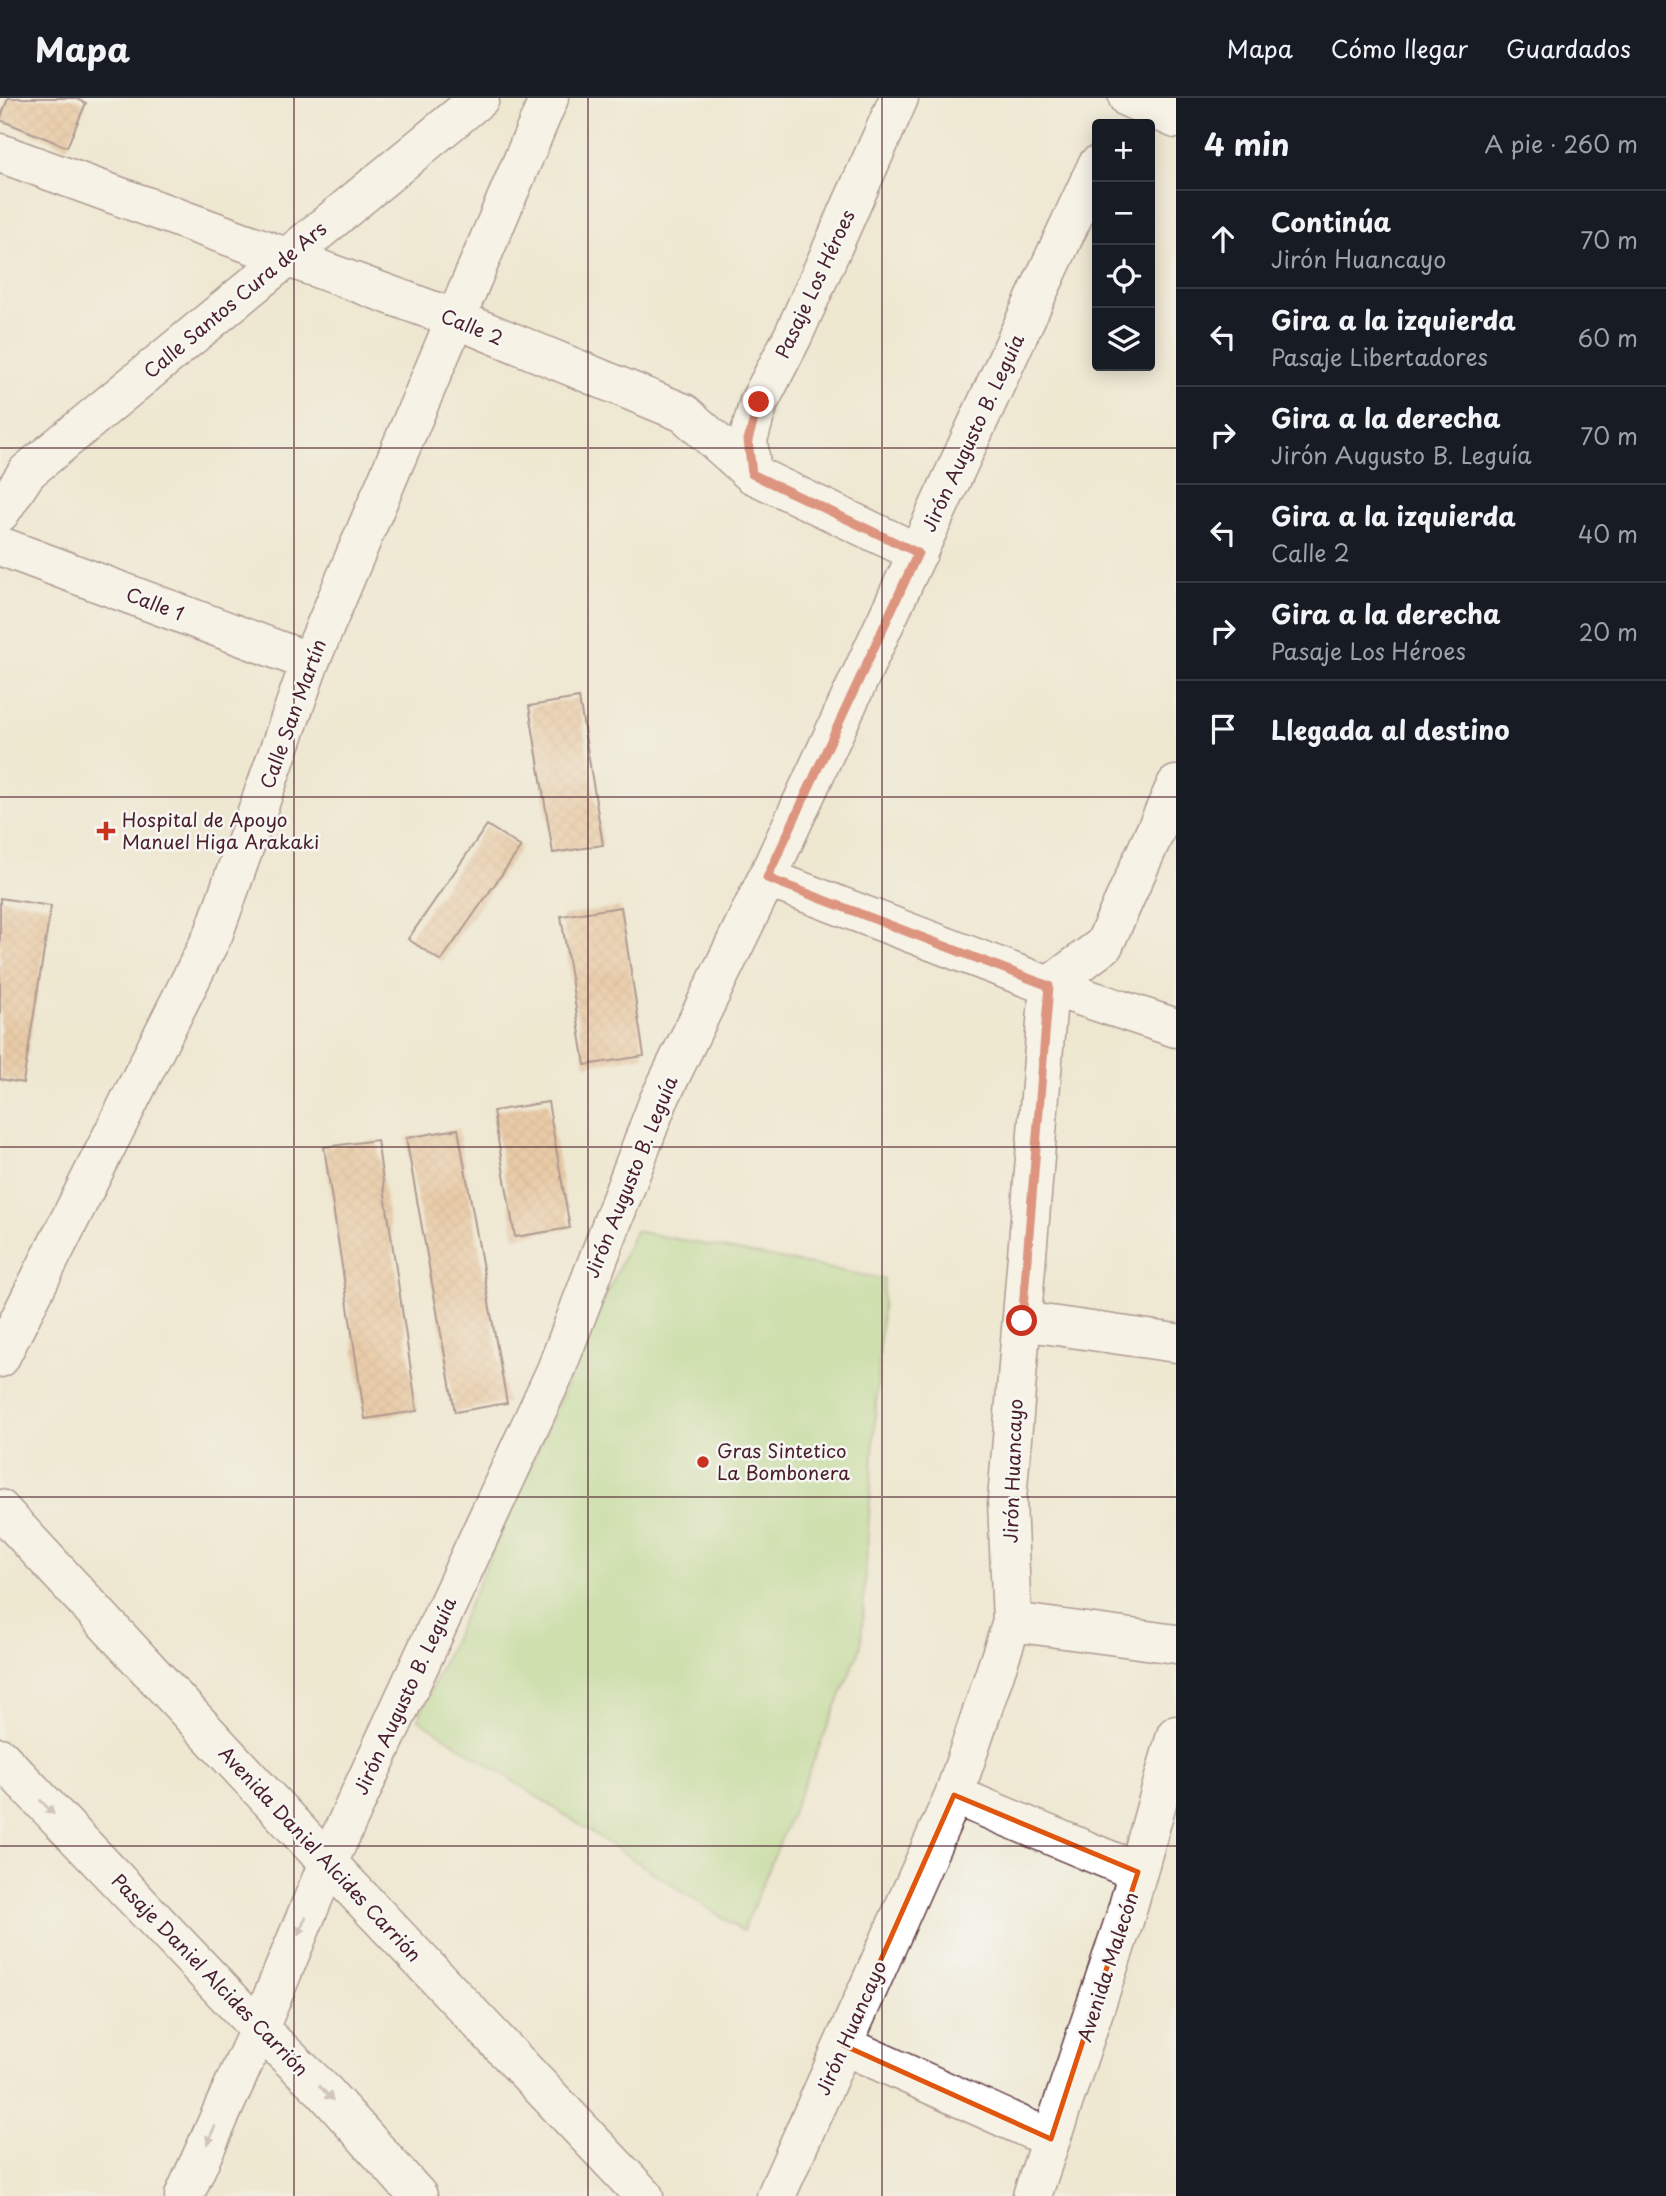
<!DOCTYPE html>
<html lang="es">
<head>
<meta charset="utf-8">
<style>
  body { margin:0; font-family:"Playpen Sans",sans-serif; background:#242831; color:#f1f3f6 }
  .controls { position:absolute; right:21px; top:21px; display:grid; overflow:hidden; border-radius:7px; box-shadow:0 4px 18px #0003 }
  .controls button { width:63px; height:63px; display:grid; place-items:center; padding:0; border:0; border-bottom:2px solid #363941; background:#171b24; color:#f1f3f6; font:35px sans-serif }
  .stop { position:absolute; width:21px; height:21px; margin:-16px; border:5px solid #c8321e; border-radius:50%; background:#fff }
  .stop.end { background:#c8321e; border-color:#fff; box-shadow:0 2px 7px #0008 }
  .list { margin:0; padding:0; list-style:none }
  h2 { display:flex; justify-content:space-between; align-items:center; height:91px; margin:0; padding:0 28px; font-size:30px }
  h2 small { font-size:23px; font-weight:400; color:#9ea1a6 }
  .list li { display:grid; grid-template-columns:46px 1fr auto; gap:21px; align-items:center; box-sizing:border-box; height:98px; padding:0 28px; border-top:2px solid #363941 }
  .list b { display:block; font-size:26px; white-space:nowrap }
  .list p { margin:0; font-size:23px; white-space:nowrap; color:#9ea1a6 }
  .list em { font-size:23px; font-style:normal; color:#9ea1a6 }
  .icon { flex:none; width:38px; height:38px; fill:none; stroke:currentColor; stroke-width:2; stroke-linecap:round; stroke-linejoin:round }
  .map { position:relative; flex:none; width:1176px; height:2098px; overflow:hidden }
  header { display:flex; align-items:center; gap:42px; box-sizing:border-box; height:98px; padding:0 35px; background:#171b24; border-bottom:2px solid #363941 }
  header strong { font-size:33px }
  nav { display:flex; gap:38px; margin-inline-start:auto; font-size:24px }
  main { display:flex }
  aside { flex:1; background:#171b24 }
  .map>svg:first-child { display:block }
</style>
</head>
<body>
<header>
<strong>Mapa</strong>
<nav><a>Mapa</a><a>Cómo llegar</a><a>Guardados</a></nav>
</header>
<main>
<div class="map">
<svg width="1176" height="2098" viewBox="0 0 1176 2098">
  <defs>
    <pattern id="building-cross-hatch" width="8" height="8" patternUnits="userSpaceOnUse" patternTransform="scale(1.75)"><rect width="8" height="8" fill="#e3a872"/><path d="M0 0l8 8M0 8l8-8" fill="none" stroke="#ba885e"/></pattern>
  </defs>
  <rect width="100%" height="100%" fill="#f6f6f2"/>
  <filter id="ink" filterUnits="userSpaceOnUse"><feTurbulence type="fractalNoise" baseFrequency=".0143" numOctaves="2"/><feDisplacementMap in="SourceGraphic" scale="14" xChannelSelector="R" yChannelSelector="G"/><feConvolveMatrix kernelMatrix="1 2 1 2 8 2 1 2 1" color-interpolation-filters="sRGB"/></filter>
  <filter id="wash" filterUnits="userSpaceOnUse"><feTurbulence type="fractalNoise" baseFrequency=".00686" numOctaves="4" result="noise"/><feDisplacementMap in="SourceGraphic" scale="28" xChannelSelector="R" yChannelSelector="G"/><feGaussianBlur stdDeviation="1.57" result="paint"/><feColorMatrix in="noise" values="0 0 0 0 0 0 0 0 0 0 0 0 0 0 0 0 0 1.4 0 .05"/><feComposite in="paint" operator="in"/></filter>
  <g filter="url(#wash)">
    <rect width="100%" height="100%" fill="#eee8d1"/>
    <path fill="#a9d785" stroke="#7a7b58" stroke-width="2" d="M635 1133 884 1181 861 1548 743 1833 418 1621Z"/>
    <g id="blocks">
      <path fill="url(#building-cross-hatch)" d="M8 0H75L86 5 67 49 0 22Z
        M579 600 603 747 553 755 529 608Z
        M487 727 521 749 441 863 408 841Z
        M0 800 51 808 23 985 0 981Z
        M621 809 644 958 585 967 561 818Z
        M548 1004 570 1130 515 1139 493 1013Z
        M458 1031 507 1305 455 1314 406 1040Z
        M377 1042 417 1313 365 1321 324 1049Z"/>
    </g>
  </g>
  <g filter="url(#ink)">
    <use href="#blocks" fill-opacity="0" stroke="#633d44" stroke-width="2"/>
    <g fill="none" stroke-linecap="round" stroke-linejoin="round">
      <g stroke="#633d44" stroke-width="41">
        <path id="minor" d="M1128 0 1176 21
          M0 55 456 221 684 315 752 376 918 455
          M752 376 748 342 759 304 793 238 899 0
          M0 415 27 374 480 0
          M0 448 310 564
          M767 780 1049 888 1176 930
          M1022 1223 1176 1245
          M0 1260 214 835 310 564 549 0
          M0 1411 328 1765 644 2098
          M1012 1524 1176 1546
          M0 1659 259 1931 324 1993 418 2098
          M954 1697 1138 1774
          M843 1947 1051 2041
          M184 2098 259 1931 328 1765 556 1272 658 1004 767 780 1097 67
          M776 2098 954 1697 1012 1524 1007 1402 1049 888 1104 847 1176 687
          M1032 2098 1124 1823 1176 1637"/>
      </g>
      <use href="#minor" stroke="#fff" stroke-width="38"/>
    </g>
    <defs><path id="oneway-solid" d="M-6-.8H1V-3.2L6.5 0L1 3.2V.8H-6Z" transform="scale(1.75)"/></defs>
    <g fill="#ae9aa0">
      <use href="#oneway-solid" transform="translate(47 1709) rotate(46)"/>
      <use href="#oneway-solid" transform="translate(302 1828) rotate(113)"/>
      <use href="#oneway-solid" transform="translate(326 1995) rotate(46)"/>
      <use href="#oneway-solid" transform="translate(211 2037) rotate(114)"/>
    </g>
  </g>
  <g fill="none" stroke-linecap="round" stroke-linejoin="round" filter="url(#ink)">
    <path stroke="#c8321e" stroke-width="9" d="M759 304 748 342 752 376 918 455 767 780 1049 888 1022 1223"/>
  </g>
  <path d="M0 0H1176V2098H0ZM954 1697 1138 1774 1051 2041 843 1947Z" fill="#eee8d1" fill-opacity=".55" fill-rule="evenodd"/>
  <path fill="none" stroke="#e0560e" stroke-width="5" stroke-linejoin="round" d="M954 1697 1138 1774 1051 2041 843 1947Z"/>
  <path fill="none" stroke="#4a1f2b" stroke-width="2" stroke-opacity="0.55" d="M294 0V2098M588 0V2098M882 0V2098M0 350H1176M0 699H1176M0 1049H1176M0 1399H1176M0 1748H1176"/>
  <g fill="#c8321e" stroke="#f6f6f2" stroke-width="2.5">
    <path d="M102.5 722.5h7v7h7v7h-7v7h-7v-7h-7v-7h7z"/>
    <circle cx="703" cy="1364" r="7"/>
  </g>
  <g text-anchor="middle" stroke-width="5" stroke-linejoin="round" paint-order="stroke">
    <g font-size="19" fill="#4a1f2b" stroke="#f6f6f2">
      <text transform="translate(815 186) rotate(-65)" y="7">Pasaje Los Héroes</text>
      <text transform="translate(235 202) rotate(-40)" y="7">Calle Santos Cura de Ars</text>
      <text transform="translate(472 229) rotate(22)" y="7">Calle 2</text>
      <text transform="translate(973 335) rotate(-65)" y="7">Jirón Augusto B. Leguía</text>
      <text transform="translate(155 506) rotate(21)" y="7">Calle 1</text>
      <text transform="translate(293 616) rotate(-70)" y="7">Calle San Martín</text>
      <text transform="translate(631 1079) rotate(-68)" y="7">Jirón Augusto B. Leguía</text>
      <text transform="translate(1013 1373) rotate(-88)" y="7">Jirón Huancayo</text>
      <text transform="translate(405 1598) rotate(-65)" y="7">Jirón Augusto B. Leguía</text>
      <text transform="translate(320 1756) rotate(47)" y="7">Avenida Daniel Alcides Carrión</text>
      <text transform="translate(1108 1869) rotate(-72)" y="7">Avenida Malecón</text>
      <text transform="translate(210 1877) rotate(46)" y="7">Pasaje Daniel Alcides Carrión</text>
      <text transform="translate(851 1930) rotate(-66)" y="7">Jirón Huancayo</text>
    </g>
    <g font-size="19" fill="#4a1f2b" stroke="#f6f6f2" text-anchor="start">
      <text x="122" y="729">Hospital de Apoyo<tspan x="122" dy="22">Manuel Higa Arakaki</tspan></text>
      <text x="717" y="1360">Gras Sintetico<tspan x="717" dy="22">La Bombonera</tspan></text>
    </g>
  </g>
</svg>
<div class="controls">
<button>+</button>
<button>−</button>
<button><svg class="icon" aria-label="locate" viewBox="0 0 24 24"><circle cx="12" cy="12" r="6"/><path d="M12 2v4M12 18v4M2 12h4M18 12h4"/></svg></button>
<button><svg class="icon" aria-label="layers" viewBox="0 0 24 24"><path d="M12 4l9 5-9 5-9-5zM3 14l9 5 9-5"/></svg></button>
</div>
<div class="stop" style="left:1022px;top:1223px"></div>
<div class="stop end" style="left:759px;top:304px"></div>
</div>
<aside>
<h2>4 min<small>A pie · 260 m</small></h2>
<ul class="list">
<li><svg class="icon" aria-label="ahead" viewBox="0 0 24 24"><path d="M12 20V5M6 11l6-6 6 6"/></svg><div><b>Continúa</b><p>Jirón Huancayo</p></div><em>70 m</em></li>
<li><svg class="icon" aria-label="left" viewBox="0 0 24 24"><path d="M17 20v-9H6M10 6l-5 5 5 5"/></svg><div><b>Gira a la izquierda</b><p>Pasaje Libertadores</p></div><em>60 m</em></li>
<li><svg class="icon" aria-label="right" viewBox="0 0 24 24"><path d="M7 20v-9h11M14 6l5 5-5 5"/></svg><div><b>Gira a la derecha</b><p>Jirón Augusto B. Leguía</p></div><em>70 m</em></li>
<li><svg class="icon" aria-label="left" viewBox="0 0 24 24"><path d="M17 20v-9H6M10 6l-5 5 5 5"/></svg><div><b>Gira a la izquierda</b><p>Calle 2</p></div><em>40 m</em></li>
<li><svg class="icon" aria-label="right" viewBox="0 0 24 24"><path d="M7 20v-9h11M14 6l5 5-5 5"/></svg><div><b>Gira a la derecha</b><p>Pasaje Los Héroes</p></div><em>20 m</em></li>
<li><svg class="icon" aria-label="arrive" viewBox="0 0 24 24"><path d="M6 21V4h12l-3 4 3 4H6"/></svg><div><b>Llegada al destino</b></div></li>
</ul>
</aside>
</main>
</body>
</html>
